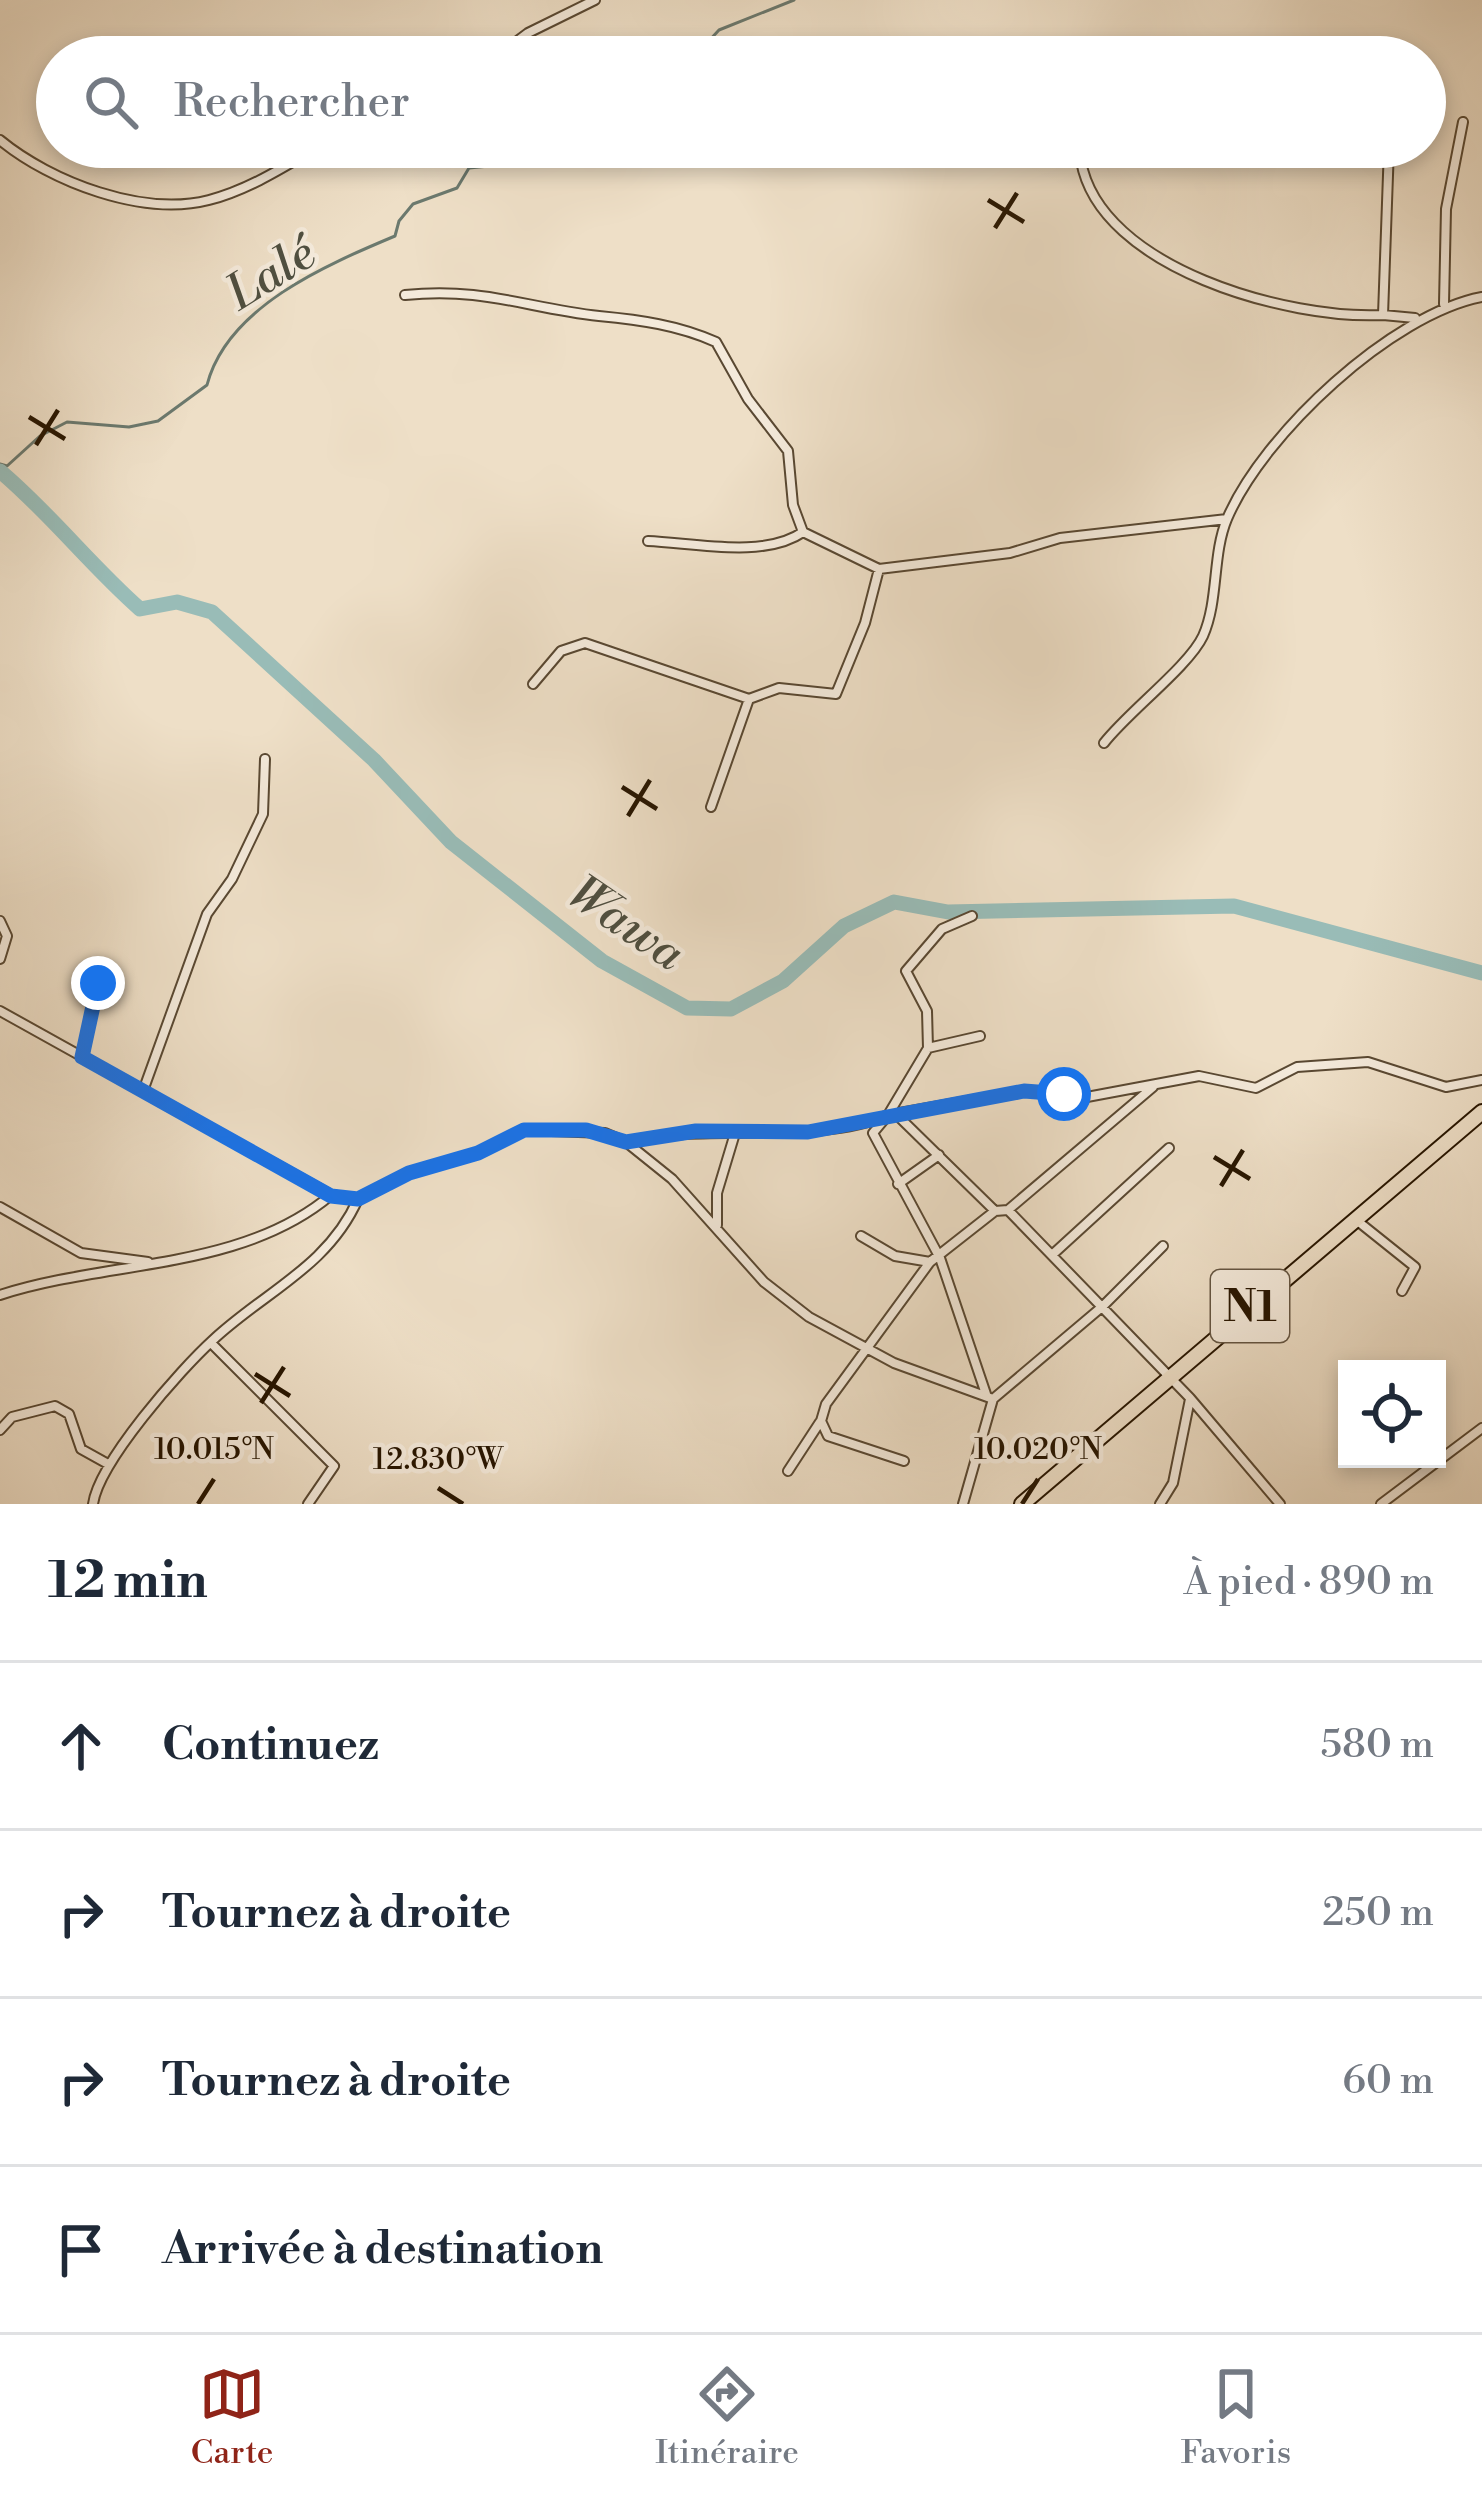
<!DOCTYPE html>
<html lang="fr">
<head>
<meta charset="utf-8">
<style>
  body { margin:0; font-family:"Libre Bodoni",serif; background:#f2f2f3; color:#1f2937 }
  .controls { position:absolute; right:36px; bottom:36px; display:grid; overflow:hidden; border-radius:0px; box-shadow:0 6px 18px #0003 }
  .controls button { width:108px; height:108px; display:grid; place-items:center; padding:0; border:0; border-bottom:3px solid #e0e1e3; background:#fff; color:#1f2937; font:60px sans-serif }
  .stop { position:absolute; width:36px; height:36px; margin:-27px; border:9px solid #1a73e8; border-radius:50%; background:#fff }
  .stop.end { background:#1a73e8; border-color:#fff; box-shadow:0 3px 12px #0008 }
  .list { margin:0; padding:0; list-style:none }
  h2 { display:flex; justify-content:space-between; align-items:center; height:156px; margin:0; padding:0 48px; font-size:51px }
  h2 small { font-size:39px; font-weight:400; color:#747a83 }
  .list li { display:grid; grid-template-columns:78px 1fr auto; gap:36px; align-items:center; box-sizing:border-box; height:168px; padding:0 48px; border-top:3px solid #e0e1e3 }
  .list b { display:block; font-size:45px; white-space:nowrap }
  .list em { font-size:39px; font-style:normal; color:#747a83 }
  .icon { flex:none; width:66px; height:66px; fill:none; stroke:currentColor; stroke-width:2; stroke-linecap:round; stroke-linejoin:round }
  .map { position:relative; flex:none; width:1482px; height:1504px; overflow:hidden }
  .search { position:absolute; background:#fff; box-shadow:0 6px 18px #0003; left:36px; right:36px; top:36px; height:132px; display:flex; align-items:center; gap:30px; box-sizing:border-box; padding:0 42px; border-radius:66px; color:#747a83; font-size:45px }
  .sheet { height:828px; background:#fff }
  nav { display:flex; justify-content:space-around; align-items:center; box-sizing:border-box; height:168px; border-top:3px solid #e0e1e3; background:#fff; font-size:33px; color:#747a83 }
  nav a { display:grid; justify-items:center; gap:6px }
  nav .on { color:#8f2418 }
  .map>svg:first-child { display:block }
</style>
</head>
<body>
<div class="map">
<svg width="1482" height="1504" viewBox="0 0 1482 1504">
  <rect width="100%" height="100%" fill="#eedfc7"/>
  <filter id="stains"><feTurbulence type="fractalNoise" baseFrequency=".00167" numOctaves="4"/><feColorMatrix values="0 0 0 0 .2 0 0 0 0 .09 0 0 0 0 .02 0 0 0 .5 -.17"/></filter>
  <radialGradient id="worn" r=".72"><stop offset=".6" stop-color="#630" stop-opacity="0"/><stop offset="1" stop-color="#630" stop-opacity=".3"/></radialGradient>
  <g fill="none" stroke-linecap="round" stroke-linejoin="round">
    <path stroke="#6b796e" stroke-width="3" d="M694 57 719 30 794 0
      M0 464 7 466 40 436 67 422 129 427 158 421 207 385C227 307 326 265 395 236L399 221 413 204 457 188 469 168 499 165 509 147"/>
    <path stroke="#99bcb7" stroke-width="15" d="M0 471C51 514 90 565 140 609L177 602 212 612 374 760 451 842 602 961 687 1008 731 1009 783 981 844 926 894 902 948 912 1234 906 1482 973"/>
    <g stroke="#594832" stroke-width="12">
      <path id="minor" d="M496 57 528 33 595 0
        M0 140C51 182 143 217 209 200 248 190 284 167 318 147
        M1081 161C1100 269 1290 320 1383 315L1389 147
        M405 295C484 287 526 308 599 316 640 320 678 325 716 342L748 399 788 451 793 505 803 532 879 569 1010 553 1060 538 1227 519
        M1444 304 1446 209 1463 122
        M1383 315 1415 318
        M648 541C694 543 764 559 803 532
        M533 684 561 651 585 643 749 699 779 688 836 694 865 623 879 569
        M1104 743C1128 712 1189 666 1203 636 1219 600 1212 555 1227 519 1263 434 1392 314 1482 297
        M711 807 749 699
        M0 921 7 936 0 959
        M0 1011 331 1195
        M928 1048 980 1036
        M83 1057 98 983
        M143 1091 207 914 232 879 263 814 265 759
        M898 1116 995 1211
        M626 1142C710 1122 816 1146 888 1115L928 1048 927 1011 906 971 942 929 972 916
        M898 1184 939 1155
        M0 1207 81 1253 148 1262
        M1008 1210 1153 1087
        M1355 1219 1415 1267 1402 1291
        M717 1225V1193L736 1130
        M861 1236 895 1256 930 1262
        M1052 1255 1169 1148
        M0 1295C107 1260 241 1271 331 1195L358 1199 409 1173 478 1153 524 1130 605 1133 626 1142 672 1179 764 1282 809 1317 894 1363 993 1399 963 1504
        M211 1343 334 1466 308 1504
        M986 1394 940 1258 873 1133 888 1115 1024 1091 1087 1097 1199 1076 1256 1088 1297 1067 1368 1062 1446 1087 1482 1080
        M993 1399 1103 1306 1163 1246
        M0 1430 12 1417 55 1406 69 1414 81 1449 108 1464
        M904 1461 828 1436 821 1421 826 1404 930 1262 995 1211 1008 1210 1190 1398 1280 1504
        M788 1471 820 1422
        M93 1504C99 1462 180 1370 213 1340 264 1292 328 1267 358 1199
        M1160 1504 1173 1483 1190 1399
        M1381 1504 1482 1428"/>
    </g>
    <g stroke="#271500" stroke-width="18">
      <path id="trunk" d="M1022 1504 1482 1112"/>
    </g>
    <use href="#minor" stroke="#f4eadb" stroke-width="8"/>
    <use href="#trunk" stroke="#eedfc7" stroke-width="14"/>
  </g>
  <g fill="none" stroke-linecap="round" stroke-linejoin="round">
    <path stroke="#1a73e8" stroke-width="15" d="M98 983 82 1057 331 1196 358 1199 409 1173 478 1153 524 1130H586L626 1142 696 1131 808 1132 1024 1091 1064 1094"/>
  </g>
  <path fill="none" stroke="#271500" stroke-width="4.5" d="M988 200 1024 222M995 228 1017 193M29 417 65 439M36 445 58 410M622 787 657 809M628 816 650 780M1214 1157 1250 1179M1221 1186 1243 1150M255 1374 290 1396M261 1403 284 1367M438 1488 463 1504M198 1504 214 1479M1022 1504 1038 1479"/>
  <g text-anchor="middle" stroke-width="9" stroke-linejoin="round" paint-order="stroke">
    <rect fill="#f4eadb" stroke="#645542" stroke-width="3" x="1211" y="1270" width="78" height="72" rx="9"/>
    <g font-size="42" font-weight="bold" fill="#271500">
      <text x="1250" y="1321">N1</text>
    </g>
    <g font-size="48" font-style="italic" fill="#4f4f40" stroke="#f4eadb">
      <text transform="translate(270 272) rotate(-32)" y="17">Lalé</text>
      <text transform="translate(627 922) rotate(34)" y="17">Wawa</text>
    </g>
  </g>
  <g font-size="30" text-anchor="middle" fill="#271500" stroke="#f4eadb" stroke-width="9" stroke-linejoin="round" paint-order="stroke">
    <text x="214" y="1459">10.015°N</text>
    <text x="1038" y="1459">10.020°N</text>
    <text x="438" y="1469">12.830°W</text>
  </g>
  <rect width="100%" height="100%" filter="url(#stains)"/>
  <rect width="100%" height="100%" fill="url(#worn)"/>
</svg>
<div class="controls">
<button><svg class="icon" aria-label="locate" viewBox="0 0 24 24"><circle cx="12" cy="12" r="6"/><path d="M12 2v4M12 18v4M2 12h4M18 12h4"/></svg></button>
</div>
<div class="stop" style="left:1064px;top:1094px"></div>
<div class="stop end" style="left:98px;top:983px"></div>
<div class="search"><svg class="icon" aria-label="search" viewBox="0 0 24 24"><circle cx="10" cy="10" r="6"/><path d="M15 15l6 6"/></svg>Rechercher</div>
</div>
<section class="sheet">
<h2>12 min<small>À pied · 890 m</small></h2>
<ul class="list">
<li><svg class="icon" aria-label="ahead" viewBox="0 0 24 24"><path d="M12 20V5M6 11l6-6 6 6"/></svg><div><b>Continuez</b></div><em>580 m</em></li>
<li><svg class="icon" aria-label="right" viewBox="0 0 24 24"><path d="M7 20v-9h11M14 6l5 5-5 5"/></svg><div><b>Tournez à droite</b></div><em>250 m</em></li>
<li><svg class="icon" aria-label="right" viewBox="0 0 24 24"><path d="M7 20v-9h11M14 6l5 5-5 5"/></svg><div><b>Tournez à droite</b></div><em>60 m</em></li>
<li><svg class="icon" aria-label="arrive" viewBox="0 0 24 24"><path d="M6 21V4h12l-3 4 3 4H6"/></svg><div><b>Arrivée à destination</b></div></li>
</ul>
</section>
<nav>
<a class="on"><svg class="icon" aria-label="map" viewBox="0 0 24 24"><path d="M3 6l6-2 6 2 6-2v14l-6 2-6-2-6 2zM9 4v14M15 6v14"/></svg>Carte</a>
<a><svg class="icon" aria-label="directions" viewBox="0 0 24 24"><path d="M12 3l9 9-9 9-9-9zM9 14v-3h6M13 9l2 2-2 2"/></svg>Itinéraire</a>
<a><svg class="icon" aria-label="saved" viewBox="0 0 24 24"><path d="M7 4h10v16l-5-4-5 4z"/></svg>Favoris</a>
</nav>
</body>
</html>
